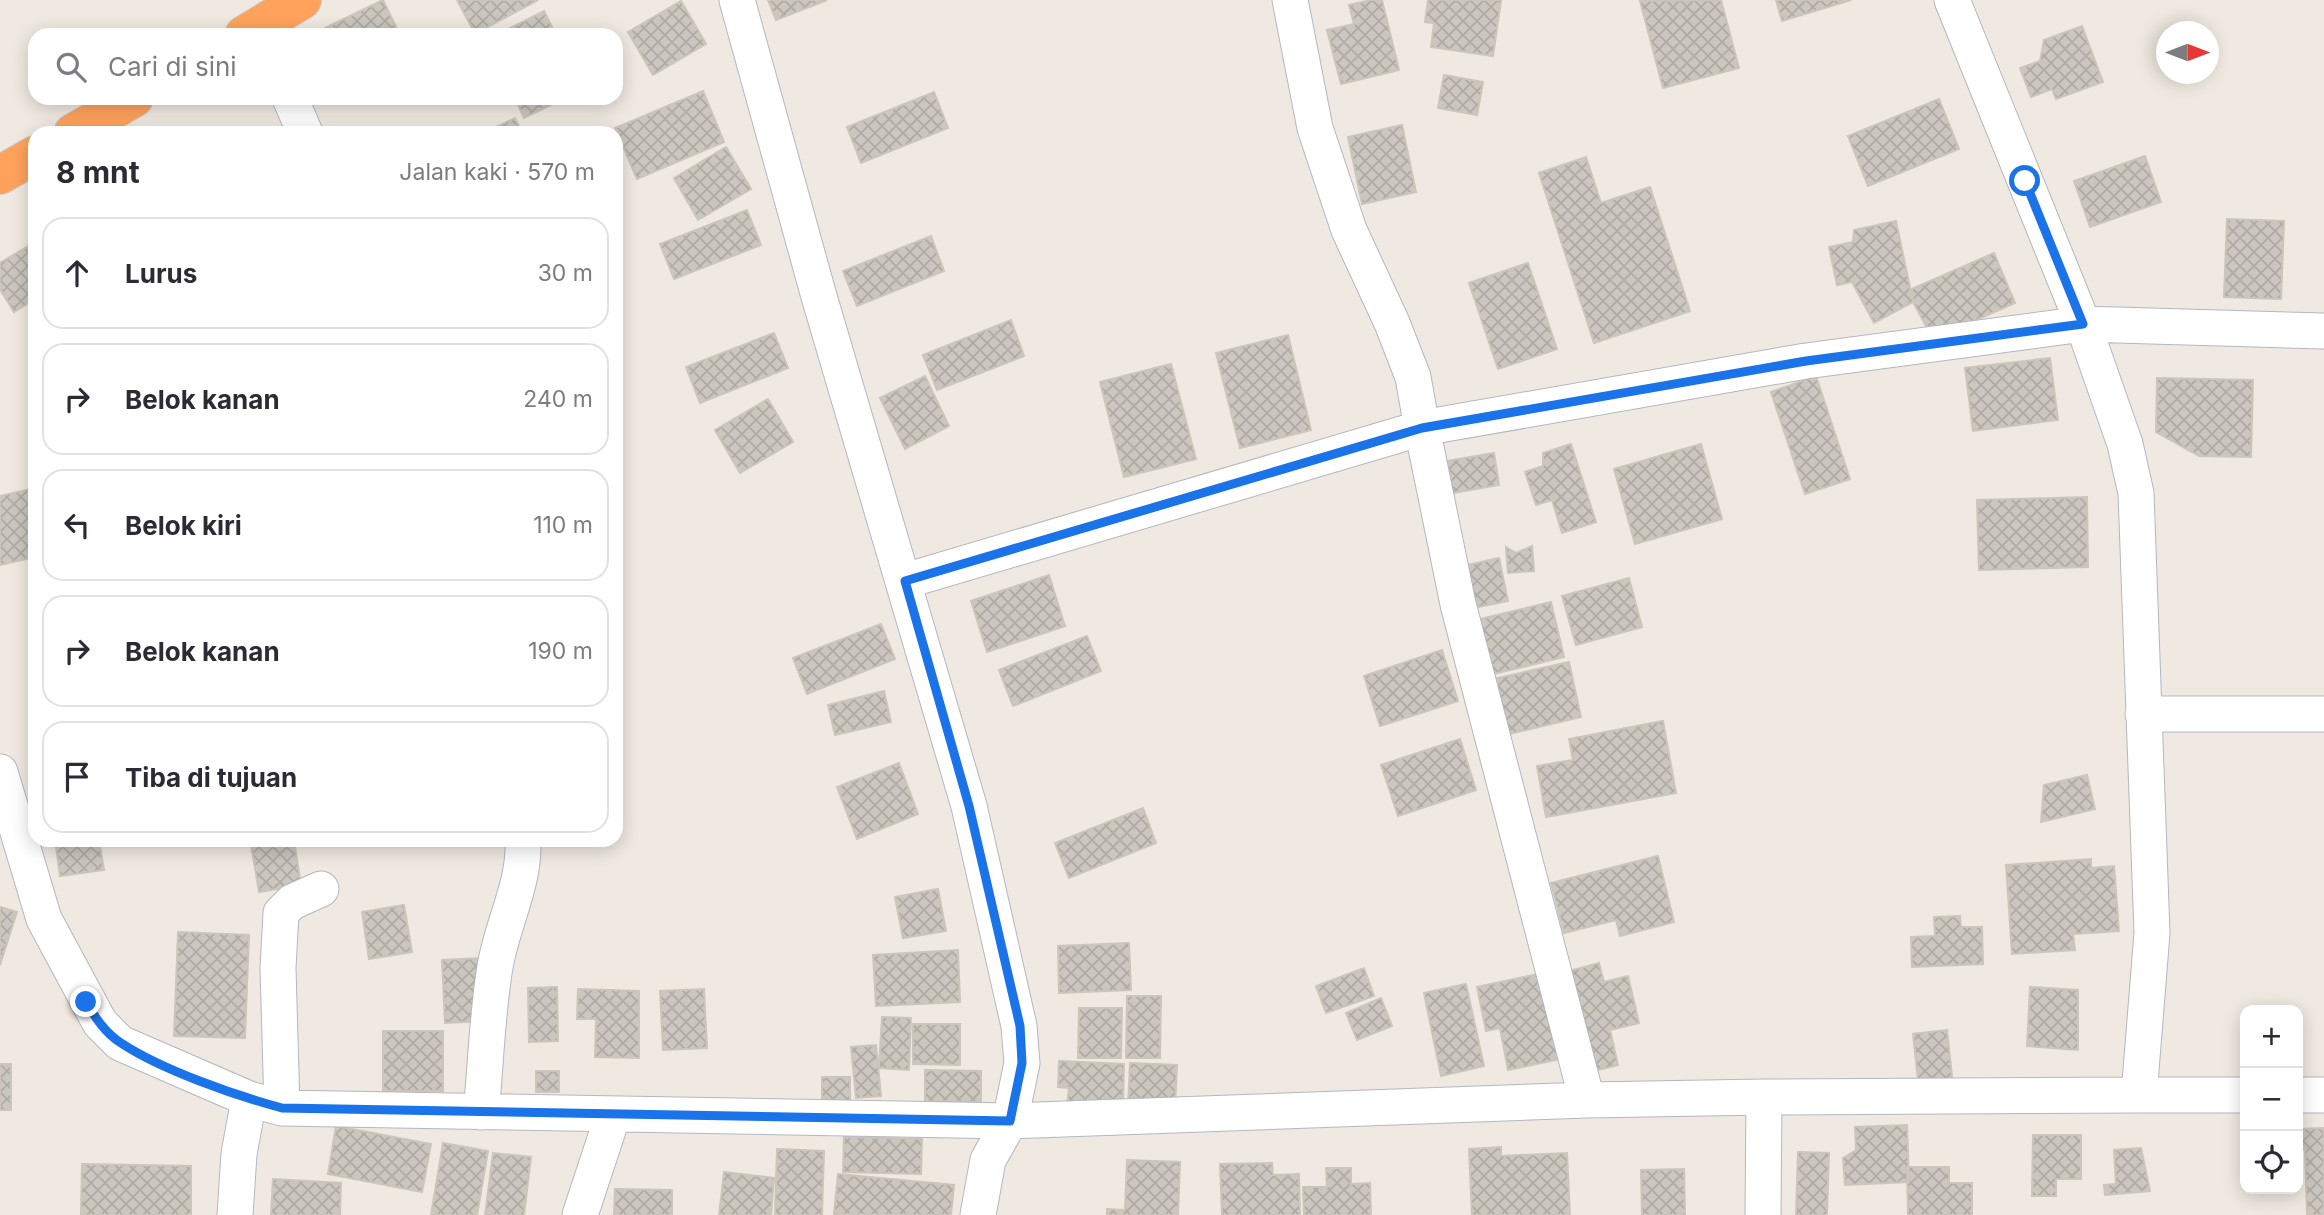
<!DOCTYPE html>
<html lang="id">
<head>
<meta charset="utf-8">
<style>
  body { margin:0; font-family:Inter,sans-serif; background:#f2f2f3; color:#2b2b33 }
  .controls { position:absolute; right:21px; bottom:21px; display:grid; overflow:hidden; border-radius:14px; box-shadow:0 4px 18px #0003 }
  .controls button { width:63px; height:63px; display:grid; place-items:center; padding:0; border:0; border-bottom:2px solid #e1e1e2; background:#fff; color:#2b2b33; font:35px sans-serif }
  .compass { position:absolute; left:2156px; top:21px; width:63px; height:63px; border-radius:50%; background:#fff; box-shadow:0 4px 18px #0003; rotate:90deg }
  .stop { position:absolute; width:21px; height:21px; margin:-16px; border:5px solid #1a73e8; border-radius:50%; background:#fff }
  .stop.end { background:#1a73e8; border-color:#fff; box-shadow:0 2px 7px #0008 }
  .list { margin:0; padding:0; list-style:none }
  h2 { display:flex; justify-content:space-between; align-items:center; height:91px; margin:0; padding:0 28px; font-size:30px }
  h2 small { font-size:23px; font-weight:400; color:#7c7c81 }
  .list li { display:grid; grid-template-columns:46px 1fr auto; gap:21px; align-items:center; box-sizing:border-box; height:112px; margin:0 14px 14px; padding:0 14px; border:2px solid #e1e1e2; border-radius:21px }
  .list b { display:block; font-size:26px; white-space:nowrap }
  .list em { font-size:23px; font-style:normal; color:#7c7c81 }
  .icon { flex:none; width:38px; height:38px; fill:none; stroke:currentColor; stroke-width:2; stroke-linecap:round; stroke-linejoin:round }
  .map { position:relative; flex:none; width:2324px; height:1215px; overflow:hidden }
  .search { position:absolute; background:#fff; box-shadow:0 4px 18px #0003; left:28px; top:28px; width:595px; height:77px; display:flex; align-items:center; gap:18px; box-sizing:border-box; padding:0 24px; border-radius:21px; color:#7c7c81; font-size:26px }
  .panel { position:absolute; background:#fff; box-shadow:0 4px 18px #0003; left:28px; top:126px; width:595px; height:721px; border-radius:21px }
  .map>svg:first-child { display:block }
</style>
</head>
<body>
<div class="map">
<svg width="2324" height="1215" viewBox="0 0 2324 1215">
  <defs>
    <pattern id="building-cross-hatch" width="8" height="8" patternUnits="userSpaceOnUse" patternTransform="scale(1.75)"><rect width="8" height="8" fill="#cbc7bf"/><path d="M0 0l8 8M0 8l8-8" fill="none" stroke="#afaba4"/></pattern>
  </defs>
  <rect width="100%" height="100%" fill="#efe9e1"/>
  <path fill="url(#building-cross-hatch)" stroke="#cbc5ba" stroke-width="2" d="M383 0 400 35H329L325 28Z
    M457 0H538L475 34Z
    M768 0H827L776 20Z
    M1371 0H1382L1399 70 1341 84 1327 30 1354 24 1349 5Z
    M1428 0H1501L1493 56 1431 47 1434 23 1425 22Z
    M1721 0 1739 68 1663 88 1640 1Z
    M1776 0H1851L1782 21Z
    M681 1 706 44 653 75 628 32Z
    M544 11 556 35H496Z
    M2082 26 2103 82 2056 99 2052 89 2031 97 2020 68 2040 61 2044 40Z
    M1444 75 1483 82 1477 115 1438 108Z
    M703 91 724 142 637 179 615 128Z
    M934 92 948 128 861 163 847 127Z
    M515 98H565L524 118Z
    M1939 99 1959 149 1868 186 1848 136Z
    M515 118 522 133H484Z
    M1402 125 1416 192 1362 204 1348 137Z
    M726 147 751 189 698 220 674 178Z
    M2145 156 2161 202 2090 227 2074 181Z
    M1586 157 1601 203 1650 187 1690 311 1594 343 1539 173Z
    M747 210 761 245 674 279 660 244Z
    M2227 219 2284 221 2281 299 2224 297Z
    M1896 221 1913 302 1874 323 1852 282 1837 285 1829 247 1853 242 1854 230Z
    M931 236 944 271 857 306 843 271Z
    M35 242V299L14 312 0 289V263Z
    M1994 253 2015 303 1933 339 1913 302 1912 289Z
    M1528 263 1557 349 1498 369 1469 283Z
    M1011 320 1024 356 937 390 923 355Z
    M774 333 788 368 700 403 686 367Z
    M1288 335 1311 430 1240 448 1216 353Z
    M2050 358 2058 420 1973 431 1965 368Z
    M1171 364 1196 459 1124 477 1100 382Z
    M925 376 949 426 905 449 880 398Z
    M1816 376 1850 479 1805 494 1771 392Z
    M2157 378 2253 380 2251 457 2199 456 2156 432Z
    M768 399 793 442 740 473 715 430Z
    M1571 444 1596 522 1562 533 1552 500 1536 505 1525 472 1543 466V453Z
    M1701 444 1722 519 1635 544 1614 469Z
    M1494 453 1499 485 1453 493 1447 461Z
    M35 488V557L0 565V496Z
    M2087 497 2088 567 1979 570 1977 500Z
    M1532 546 1534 571 1508 573 1506 547 1516 553Z
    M1499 558 1508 601 1468 609 1459 567Z
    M1049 575 1065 626 987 652 971 601Z
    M1629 578 1642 627 1576 645 1562 596Z
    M1551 602 1564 657 1485 676 1472 621Z
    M881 624 895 659 807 694 793 658Z
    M1087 636 1101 671 1013 706 999 670Z
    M1442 650 1458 701 1380 726 1364 676Z
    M1569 662 1581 717 1501 736 1489 680Z
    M884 691 891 722 835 735 828 705Z
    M1663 721 1676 793 1546 817 1537 766 1573 760 1569 739Z
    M1460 739 1476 790 1398 816 1381 765Z
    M899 763 918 814 857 839 837 787Z
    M2087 775 2095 809 2041 822 2044 785Z
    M1143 808 1156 843 1069 878 1055 843Z
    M55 840H99L104 870 60 876Z
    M282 840H294L301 885 259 892 251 845Z
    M1658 856 1674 922 1620 936 1616 920 1564 933 1551 883Z
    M2091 859V868L2114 866 2119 931 2073 934 2075 950 2012 954 2006 865Z
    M938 889 946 931 903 938 895 897Z
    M404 905 412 952 369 959 362 912Z
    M0 907 17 912 0 965Z
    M1960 916 1961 927H1982L1983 964 1912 967 1911 937 1935 936 1934 917Z
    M178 932 249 935 245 1038 174 1036Z
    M1129 943 1131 990 1059 993 1058 946Z
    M958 950 960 1002 876 1006 873 955Z
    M483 958 486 1021 445 1023 442 960Z
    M1599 963 1604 982 1628 976 1639 1023 1610 1030 1618 1065 1586 1073 1566 972Z
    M1364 968 1374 996 1326 1013 1316 986Z
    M1543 973 1560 1059 1508 1070 1500 1028 1486 1031 1477 987Z
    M1466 984 1484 1066 1441 1076 1424 993Z
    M557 987 558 1041 529 1042 528 988Z
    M2030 987 2078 990V1050L2027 1046Z
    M578 989 639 991V1058L595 1057 596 1019H577Z
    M704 989 707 1048 663 1050 660 991Z
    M1127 996H1161L1160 1058H1126Z
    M1381 998 1392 1026 1357 1040 1346 1013Z
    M1079 1008H1122L1121 1058H1078Z
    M882 1017 911 1018 909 1070 879 1068Z
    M913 1024H960V1065L913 1064Z
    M1947 1030 1953 1085 1919 1089 1913 1034Z
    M383 1031H443V1091H383Z
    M876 1045 881 1096 856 1098 851 1047Z
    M1059 1061 1124 1064 1123 1106 1067 1105 1069 1088 1058 1087Z
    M1130 1063 1177 1065 1175 1107 1128 1106Z
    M0 1064H11V1110H0Z
    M925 1070 981 1071V1102L925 1101Z
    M536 1071H559V1092H536Z
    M822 1077H850V1106L822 1105Z
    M1907 1125 1909 1182 1845 1185 1843 1158 1856 1150 1855 1127Z
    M336 1126 431 1144 422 1192 328 1174Z
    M2324 1128V1215H2307L2305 1150H2298V1129Z
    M2033 1135H2081V1179H2056V1196H2032Z
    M844 1137 922 1139 921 1174 843 1172Z
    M443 1143 488 1151 477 1215H431Z
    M1501 1147V1156L1567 1153 1570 1215H1472L1469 1149Z
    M2141 1148 2150 1191 2105 1195 2104 1185 2116 1184 2114 1150Z
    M777 1149 824 1151 822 1215H775Z
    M1798 1152 1829 1153 1827 1215H1796Z
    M493 1153 531 1157 524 1215H485Z
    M1127 1160 1180 1162 1178 1215H1107V1209L1125 1210Z
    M1272 1163 1273 1175 1299 1174 1300 1215H1222L1220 1164Z
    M82 1164 191 1166V1215H81Z
    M1907 1167H1949V1183H1972V1215H1908Z
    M1326 1168H1351V1184L1370 1183 1371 1215H1304L1303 1187H1327Z
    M1684 1169 1685 1215H1642L1641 1170Z
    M724 1172 774 1178 771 1215H719Z
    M838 1174 954 1185 951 1215 834 1214Z
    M273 1179 341 1183 340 1215H271Z
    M615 1189 672 1190V1215H614Z"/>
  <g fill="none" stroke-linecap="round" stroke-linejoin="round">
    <g stroke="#b4b7c1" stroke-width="37">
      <path id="street" d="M737 0 818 293 969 806 1019 1026 1022 1063 1010 1121 1587 1100
        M1952 0 2083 324 2125 444 2136 493 2152 933 2139 1095H2245
        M290 98 305 133
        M905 581 1422 428 1413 377 1392 323 1349 230 1315 128 1290 0
        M2143 714H2324
        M0 772 44 919 100 1023 120 1043 249 1099
        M2298 1095H2324
        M1764 1097 1587 1100 1458 604 1422 428 1806 361 2083 324 2324 331
        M282 1108 278 968 281 913 292 902 321 889
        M481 1112C486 1064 487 1014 495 967 502 924 525 884 523 840
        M235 1215 239 1154 249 1099 282 1108 1010 1121 988 1160 978 1215
        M580 1215 613 1115
        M1763 1215 1764 1097 2139 1095"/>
    </g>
    <g stroke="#c9c9c9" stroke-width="40">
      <path id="highway" d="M244 35 302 0
        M73 133 134 98
        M0 175 35 155"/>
    </g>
    <use href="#street" stroke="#fff" stroke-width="35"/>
    <use href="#highway" stroke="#ffa35c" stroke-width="38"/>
  </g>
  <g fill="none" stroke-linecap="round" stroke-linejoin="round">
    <path stroke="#1a73e8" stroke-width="9" d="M86 1002C95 1017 105 1033 121 1043 162 1070 234 1095 282 1108L1010 1121 1022 1063 1020 1026 969 806 905 581 1422 428 1806 361 2083 324 2025 181"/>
  </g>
</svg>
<div class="controls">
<button>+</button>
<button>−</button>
<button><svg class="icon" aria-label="locate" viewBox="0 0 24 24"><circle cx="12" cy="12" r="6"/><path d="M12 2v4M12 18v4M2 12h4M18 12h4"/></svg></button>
</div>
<svg class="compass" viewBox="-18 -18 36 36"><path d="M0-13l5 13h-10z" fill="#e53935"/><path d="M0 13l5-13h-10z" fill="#7c7c81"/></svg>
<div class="stop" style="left:2025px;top:181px"></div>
<div class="stop end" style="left:86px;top:1002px"></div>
<div class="search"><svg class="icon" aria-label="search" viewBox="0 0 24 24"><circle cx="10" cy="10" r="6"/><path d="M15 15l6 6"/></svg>Cari di sini</div>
<section class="panel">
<h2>8 mnt<small>Jalan kaki · 570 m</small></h2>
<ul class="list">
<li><svg class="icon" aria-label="ahead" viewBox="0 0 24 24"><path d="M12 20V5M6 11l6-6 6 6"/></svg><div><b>Lurus</b></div><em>30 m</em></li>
<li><svg class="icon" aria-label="right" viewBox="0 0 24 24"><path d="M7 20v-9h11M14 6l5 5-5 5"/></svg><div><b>Belok kanan</b></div><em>240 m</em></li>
<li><svg class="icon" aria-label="left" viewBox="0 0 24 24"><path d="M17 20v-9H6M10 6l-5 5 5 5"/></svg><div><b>Belok kiri</b></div><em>110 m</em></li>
<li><svg class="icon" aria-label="right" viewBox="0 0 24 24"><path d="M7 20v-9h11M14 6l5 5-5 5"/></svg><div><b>Belok kanan</b></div><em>190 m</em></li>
<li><svg class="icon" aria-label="arrive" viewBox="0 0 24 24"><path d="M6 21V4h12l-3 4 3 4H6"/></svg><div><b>Tiba di tujuan</b></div></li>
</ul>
</section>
</div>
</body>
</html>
